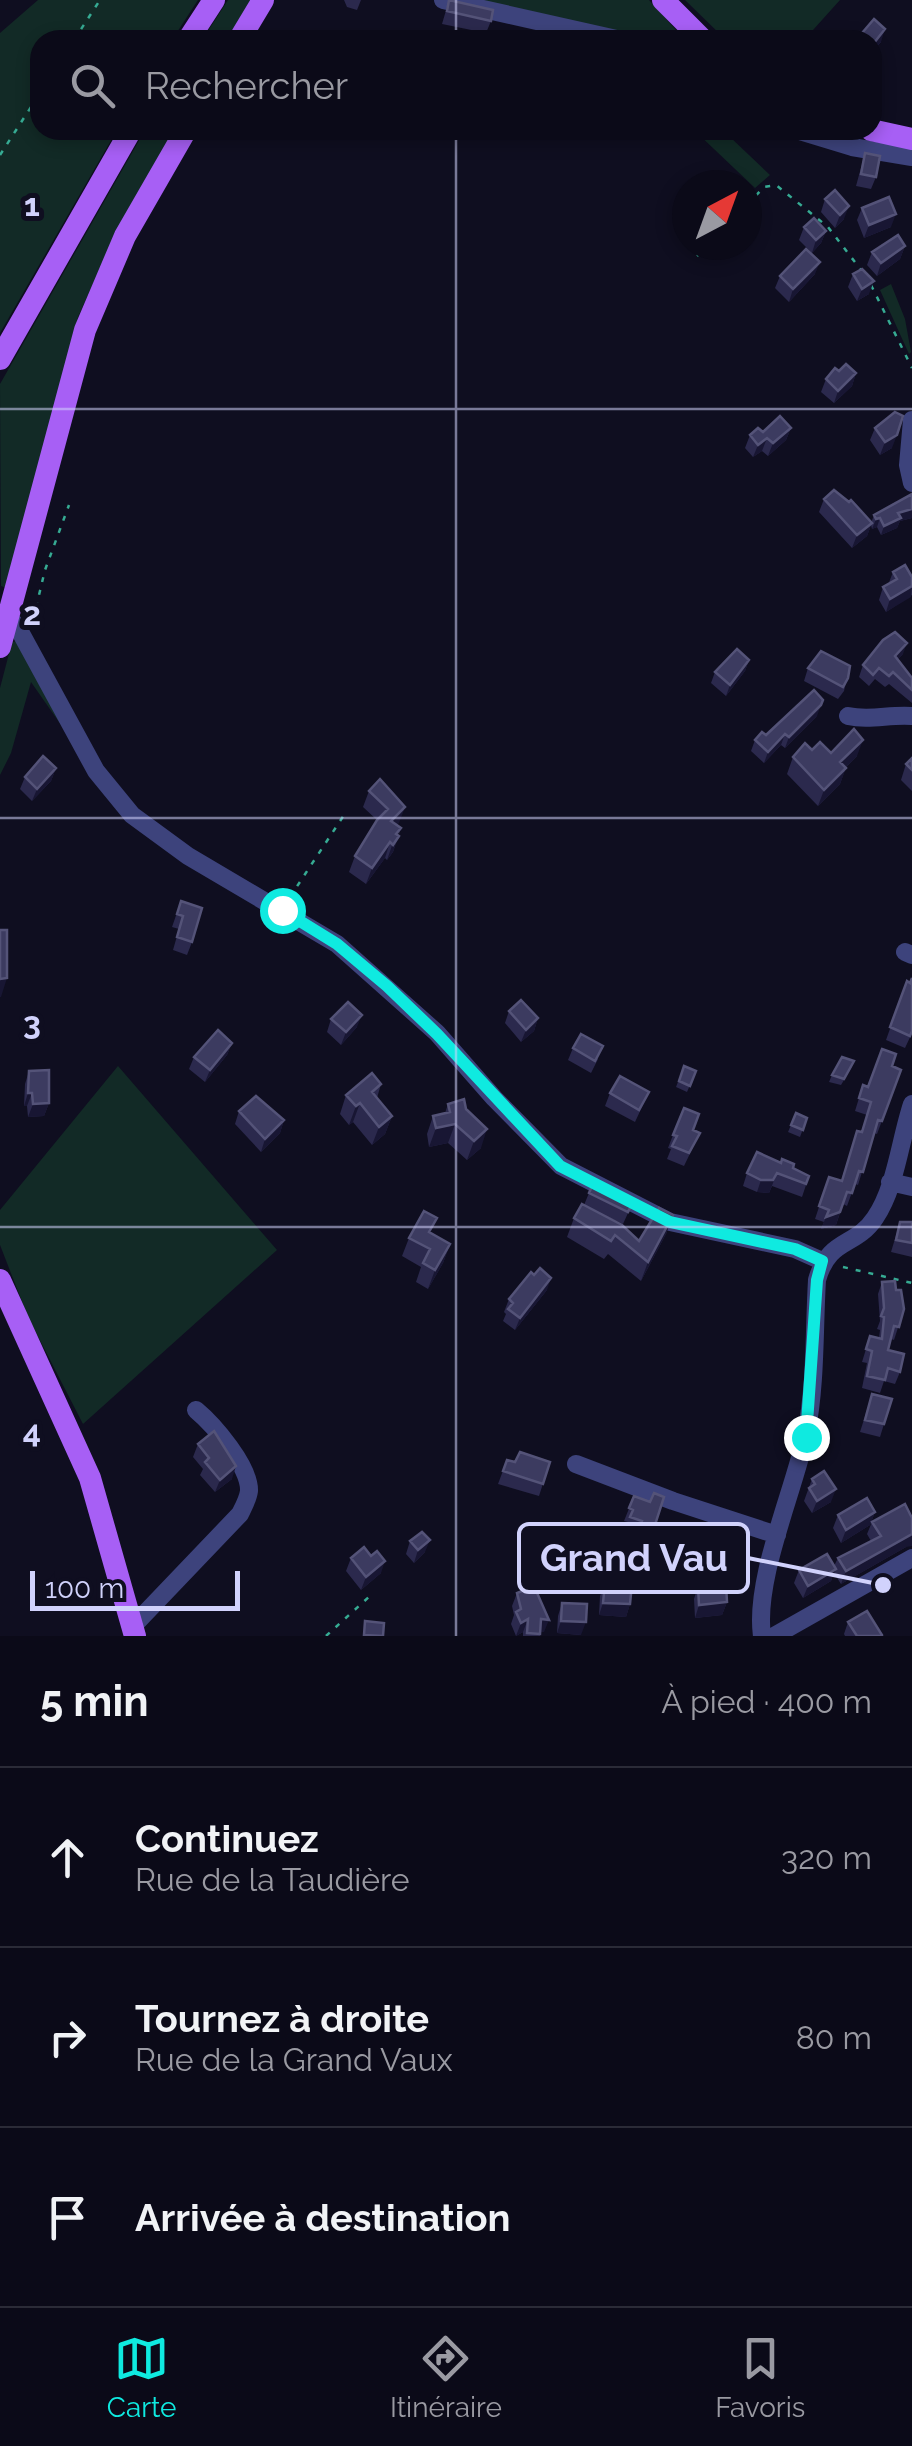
<!DOCTYPE html>
<html lang="fr">
<head>
<meta charset="utf-8">
<style>
  body { margin:0; font-family:Raleway,sans-serif; background:#141321; color:#f1f3f6 }
  .compass { position:absolute; left:672px; top:170px; width:90px; height:90px; border-radius:50%; background:#0b0a18; box-shadow:0 5px 15px #0003; rotate:41deg }
  .scale { position:absolute; left:30px; bottom:25px; width:210px; box-sizing:border-box; padding-left:10px; border:5px solid #d1d2fc; border-top:0; font-size:28px; line-height:35px; white-space:nowrap; color:#d1d2fc; -webkit-text-stroke:8px #0f0e20; paint-order:stroke }
  .stop { position:absolute; width:30px; height:30px; margin:-22px; border:8px solid #0feae0; border-radius:50%; background:#fff }
  .stop.end { background:#0feae0; border-color:#fff; box-shadow:0 2px 10px #0008 }
  .list { margin:0; padding:0; list-style:none }
  h2 { display:flex; justify-content:space-between; align-items:center; height:130px; margin:0; padding:0 40px; font-size:42px }
  h2 small { font-size:32px; font-weight:400; color:#9a9aa2 }
  .list li { display:grid; grid-template-columns:65px 1fr auto; gap:30px; align-items:center; box-sizing:border-box; height:180px; padding:0 40px; border-top:2px solid #2b2b37 }
  .list b { display:block; font-size:38px; white-space:nowrap }
  .list p { margin:0; font-size:32px; white-space:nowrap; color:#9a9aa2 }
  .list em { font-size:32px; font-style:normal; color:#9a9aa2 }
  .icon { flex:none; width:55px; height:55px; fill:none; stroke:currentColor; stroke-width:2; stroke-linecap:round; stroke-linejoin:round }
  .map { position:relative; flex:none; width:912px; height:1636px; overflow:hidden }
  .search { position:absolute; background:#0b0a18; box-shadow:0 5px 15px #0003; left:30px; right:30px; top:30px; height:110px; display:flex; align-items:center; gap:25px; box-sizing:border-box; padding:0 35px; border-radius:30px; color:#9a9aa2; font-size:38px }
  .sheet { height:670px; background:#0b0a18 }
  nav { display:flex; justify-content:space-around; align-items:center; box-sizing:border-box; height:140px; border-top:2px solid #2b2b37; background:#0b0a18; font-size:28px; color:#9a9aa2 }
  nav a { display:grid; justify-items:center; gap:5px }
  nav .on { color:#0feae0 }
  .map>svg:first-child { display:block }
</style>
</head>
<body>
<div class="map">
<svg width="912" height="1636" viewBox="0 0 912 1636">
  <rect width="100%" height="100%" fill="#0f0e20"/>
  <path fill="#122a26" d="M38 0H198L172 40H40V130H117L0 333V33Z
    M228 0H252L228 40H202Z
    M470 0H649L685 40H641Z
    M685 0H840L804 40H726Z
    M145 130H175L116 232 78 317 7 588 1 586 0 384Z
    M694 130H735L730 137 770 175 755 188Z
    M891 284 905 319 911 352 909 354 880 290Z
    M17 641 61 725 31 682 11 753 0 775V688L12 642Z
    M118 1066 277 1250 83 1424 28 1317 0 1245V1210Z"/>
  <g fill="none" stroke-linecap="round" stroke-linejoin="round">
    <path stroke="#36ab93" stroke-width="2.5" stroke-dasharray="5 8" stroke-linecap="butt" d="M528 39 534 40
      M74 40 100 0
      M0 155 40 93
      M747 205 764 187 776 185 828 227 861 270
      M697 256 708 245
      M871 285 912 368
      M33 620 45 570 69 505
      M290 897 346 812
      M843 1267 912 1283
      M326 1636 371 1595"/>
    <path stroke="#3d437c" stroke-width="18" d="M443 0 621 40
      M796 130 852 147 912 157
      M912 420 908 465 912 483
      M8 617 17 626 96 771 132 815 188 856 337 944 437 1033 494 1098 561 1166 670 1222 795 1249 822 1261
      M848 716C870 721 890 714 912 716
      M905 952 912 955
      M890 1182 912 1187
      M576 1464 673 1501 777 1535
      M133 1626 240 1514C244 1506 248 1499 249 1491 250 1467 214 1425 196 1410
      M762 1636C754 1579 794 1491 806 1434 816 1384 814 1330 817 1280 829 1237 855 1248 875 1218 896 1187 900 1140 912 1104
      M774 1636 912 1558"/>
    <path stroke="#a75ff5" stroke-width="22" d="M663 0 703 40
      M188 40 214 0
      M239 40 263 0
      M871 130 912 139
      M0 359 131 130
      M0 647 85 330 125 236 186 130
      M0 1280 90 1478 135 1636"/>
  </g>
  <path fill="#2b294d" d="M344 0H361L357 10 347 7Z
    M449 0 491 21 486 33 442 24Z
    M862 33 881 42 872 52V40H859Z
    M865 153 876 177 871 189 856 186Z
    M825 199 844 219 835 228 821 212Z
    M862 208 891 227 864 238 857 220Z
    M804 227 826 231 821 243 812 253 799 240Z
    M905 246 900 259 877 276 867 265 872 252Z
    M815 274 789 302 775 288 780 276Z
    M853 274 869 294 857 301 848 287Z
    M839 371 856 373 852 386 834 403 821 392 826 379Z
    M791 428 786 440 768 456 762 451 753 457 745 448 750 435Z
    M875 428 892 448 880 455 870 440Z
    M824 499 871 523 874 515 912 518 900 521 897 528 881 535 877 527 872 529 871 525 867 536 852 548 819 512Z
    M893 572 912 577V595L886 612 879 600 883 587 888 585Z
    M903 654 898 659 912 678V703L889 684 885 687 875 679 869 686 859 677 863 665Z
    M749 660 745 671 726 696 711 683 715 672Z
    M850 666 844 691 838 699 804 681 808 668Z
    M817 716 785 748 781 745 764 763 751 751 755 740Z
    M812 750 857 756 846 767 840 784 818 806 787 774 793 757Z
    M912 758V791L901 780 906 764Z
    M56 768 51 781 32 801 20 789 25 777Z
    M369 791 405 807 397 825 401 828 393 852 387 860 385 858 366 884 349 872 355 856 377 820 363 807Z
    M181 901 192 942 187 955 173 950 179 929 172 927Z
    M912 978V1033L905 1048 886 1040 907 981 910 983Z
    M509 1011 538 1018 534 1031 521 1042 505 1023Z
    M331 1019 357 1027 341 1045 327 1032Z
    M232 1043 227 1055 205 1082 189 1069 194 1057Z
    M573 1048 598 1059 591 1073 568 1060Z
    M684 1066 696 1071 687 1092 676 1087Z
    M892 1066 901 1070 877 1134 874 1133 858 1185 855 1184 847 1206 843 1204 836 1225 821 1229 824 1222 815 1219 829 1177 841 1181 857 1131 861 1132 867 1115 855 1111 863 1085 868 1087Z
    M852 1067 841 1085 829 1082 832 1075Z
    M29 1071 49 1103 44 1116 28 1117 27 1106H24L25 1084Z
    M381 1084 377 1098 392 1116 385 1134 372 1145 353 1122 349 1125 340 1114 346 1095Z
    M649 1092 635 1122 605 1106 610 1093Z
    M448 1104 466 1109 481 1148 467 1160 448 1143 429 1147 427 1134 433 1116 445 1113Z
    M239 1111 284 1120 280 1133 261 1152 235 1124Z
    M807 1118 800 1137 788 1132 791 1125Z
    M693 1130 700 1133 684 1166 667 1159 671 1149 668 1148 673 1135Z
    M793 1168 809 1176 802 1197 772 1186 769 1193 757 1192 743 1186 747 1173Z
    M589 1193 633 1202 623 1224 595 1211 639 1241 673 1215 666 1234 641 1281 608 1254 604 1259 567 1237 574 1218 584 1205Z
    M900 1222H912V1257L891 1252Z
    M431 1233 450 1244 443 1263 428 1289 416 1282 421 1267 402 1256 409 1238Z
    M882 1282 896 1290 904 1309 894 1340 891 1339 888 1350 900 1372 895 1384 884 1381 880 1393 862 1388 867 1363 862 1362 870 1336 879 1338 880 1330 877 1329 880 1321 878 1294Z
    M547 1290 515 1330 503 1321 506 1314 504 1312 509 1299Z
    M872 1394 884 1424 880 1437 860 1432Z
    M198 1444 232 1479 215 1492 200 1475 203 1469 193 1457Z
    M507 1460 515 1462H550L539 1496 498 1484Z
    M812 1479 831 1502 812 1513 804 1501Z
    M634 1496 654 1528 659 1530 650 1556 632 1549 637 1534 626 1529 628 1522 624 1521Z
    M875 1512 870 1525 841 1543 833 1528 838 1515Z
    M872 1522 906 1547 841 1584 834 1573 831 1581 803 1598 794 1583 799 1570 834 1566 838 1558 871 1541 867 1534Z
    M410 1541 425 1552 414 1563 406 1554Z
    M351 1558 381 1573 361 1590 346 1571Z
    M605 1583 630 1604 626 1617 599 1615 600 1596Z
    M698 1586 727 1602 722 1615 695 1618 694 1599Z
    M517 1593 544 1632H540V1636H523V1632L516 1636 511 1624 514 1615 512 1606Z
    M562 1603 581 1635 557 1633 558 1616Z
    M848 1622 881 1636H845L844 1634Z"/>
  <path fill="#181633" d="M885 29 881 42 872 52 874 43Z
    M849 206 844 219 835 228 840 215Z
    M896 214 891 227 864 238 869 225Z
    M826 231 821 243 812 253 816 240Z
    M905 246 900 259 877 276 881 263Z
    M820 262 815 274 789 302 793 289Z
    M874 281 869 294 857 301 862 289Z
    M856 373 852 386 834 403 838 391Z
    M791 428 786 440 768 456 773 443Z
    M897 435 892 448 880 455 885 442Z
    M767 438 762 451 753 457 758 445Z
    M912 509V518L900 521 897 528 881 535 884 526 898 513Z
    M880 518 877 527 872 529 876 519Z
    M872 523 867 536 852 548 857 535Z
    M912 586 911 597 886 612 890 599Z
    M907 643 903 654 891 667 895 656Z
    M749 660 745 671 726 696 730 685Z
    M821 705 817 716 785 748 789 737Z
    M785 734 781 745 764 763 768 752Z
    M863 740 857 756 834 778 840 762Z
    M56 768 51 781 32 801 37 789Z
    M846 768 840 784 818 806 824 790Z
    M405 807 399 823 386 837 391 821Z
    M401 828 393 852 387 860 396 834Z
    M390 842 385 858 366 884 372 868Z
    M7 978 1 997H0V979Z
    M362 1015 357 1027 341 1045 346 1032Z
    M538 1018 534 1031 521 1042 526 1030Z
    M232 1043 227 1055 205 1082 210 1070Z
    M28 1093H32L27 1106H24Z
    M49 1103 44 1116 28 1117 33 1104Z
    M360 1103 353 1122 349 1125 356 1106Z
    M392 1116 385 1134 372 1145 379 1127Z
    M284 1120 280 1133 261 1152 265 1139Z
    M455 1124 448 1143 429 1147 436 1128Z
    M487 1129 481 1148 467 1160 474 1141Z
    M777 1173 769 1193 757 1192 761 1180Z
    M840 1212 836 1225 821 1229 826 1217Z
    M673 1215 666 1234 641 1281 648 1262Z
    M450 1244 443 1263 428 1289 435 1270Z
    M551 1278 547 1290 515 1330 520 1318Z
    M236 1466 232 1479 215 1492 220 1480Z
    M836 1489 831 1502 812 1513 817 1501Z
    M875 1512 870 1525 841 1543 846 1530Z
    M912 1534V1546L906 1547 841 1584 846 1571Z
    M430 1540 425 1552 414 1563 418 1550Z
    M385 1561 381 1573 361 1590 366 1577Z
    M836 1569 831 1581 803 1598 808 1586Z
    M727 1602 722 1615 695 1618 699 1605Z
    M603 1603 630 1604 626 1617 599 1615Z
    M528 1619 523 1632 516 1636 521 1623Z
    M541 1619 549 1620 544 1632H537Z
    M561 1621 586 1622 581 1635 557 1633Z"/>
  <path fill="#3c3b60" stroke="#545378" stroke-width="2.5" d="M449 0 493 10 491 21 447 11Z
    M874 19 885 29 874 43 862 33Z
    M865 153 880 156 876 177 861 174Z
    M835 190 849 206 840 215 825 199Z
    M889 197 896 214 869 225 862 208Z
    M814 218 826 231 816 240 804 227Z
    M898 235 905 246 881 263 872 252Z
    M806 249 820 262 793 289 780 276Z
    M862 269 874 281 862 289 853 274Z
    M846 364 856 373 838 391 826 379 835 368 839 371Z
    M895 412 903 416 897 435 885 442 875 428Z
    M780 416 791 428 773 443 767 438 758 445 750 435 758 428 763 432Z
    M834 490 849 502 851 500 872 523 857 535 824 499Z
    M912 494V509L898 513 901 518 884 526 880 518 876 519 874 515Z
    M905 565 912 577V586L890 599 883 587 897 579 893 572Z
    M895 632 907 643 895 656 912 678V690L893 672 889 676 879 668 873 675 863 665 883 640Z
    M737 649 749 660 730 685 715 672Z
    M821 651 850 666 848 678 843 687 808 668Z
    M814 690 823 700 821 705 789 737 785 734 768 752 755 740 762 732 766 735Z
    M854 729 863 740 840 762 846 768 824 790 793 757 805 743 812 750 820 742 831 753Z
    M43 756 56 768 37 789 25 777Z
    M912 758V770L906 764Z
    M380 779 405 807 391 821 401 828 396 834 399 836 393 845 390 842 372 868 355 856 377 820 388 809 369 791Z
    M181 901 202 908 192 942 177 937 183 916 177 914Z
    M0 930H7V978L0 979Z
    M912 978V1031L910 1036 890 1027 907 981 910 983Z
    M521 1000 538 1018 526 1030 509 1011Z
    M348 1002 362 1015 346 1032 331 1019Z
    M218 1030 232 1043 210 1070 194 1057Z
    M581 1034 603 1046 595 1061 573 1048Z
    M882 1049 896 1054 892 1066 901 1070 882 1121 878 1120 863 1172 859 1171 852 1193 847 1192 840 1212 826 1217 829 1210 819 1206 829 1177 842 1181 857 1131 862 1132 871 1102 859 1098 863 1085 868 1087Z
    M842 1057 854 1061 844 1079 832 1075Z
    M684 1066 696 1071 690 1086 679 1081Z
    M49 1070V1103L33 1104 32 1093H28L29 1071Z
    M372 1073 381 1084 372 1092 392 1116 379 1127 360 1103 356 1106 346 1095Z
    M620 1076 649 1092 639 1110 610 1093Z
    M256 1096 284 1120 265 1139 239 1111Z
    M464 1099 466 1109 487 1129 474 1141 455 1124 436 1128 433 1116 450 1112 448 1104Z
    M684 1108 699 1114 693 1130 700 1133 689 1153 672 1146 677 1136 673 1135Z
    M796 1113 807 1118 803 1130 791 1125Z
    M757 1152 781 1163 782 1159 794 1164 793 1168 809 1176 806 1184 777 1173 773 1180H761L747 1173Z
    M594 1182 633 1202 628 1212 589 1193Z
    M582 1204 622 1225 639 1241 659 1208 673 1215 648 1262 615 1235 611 1241 574 1218Z
    M424 1211 437 1218 429 1232 450 1244 435 1270 423 1263 430 1249 409 1238Z
    M900 1222H912V1243L896 1240Z
    M540 1268 551 1278 520 1318 508 1309 513 1303 509 1299 531 1272 534 1275Z
    M895 1281 896 1290H901L904 1309 899 1327 894 1326 888 1350 904 1354 900 1372 888 1368 885 1380 867 1376 872 1351 866 1349 870 1336 882 1339 884 1317 881 1316 884 1308 882 1282Z
    M872 1394 892 1399 884 1424 865 1420Z
    M214 1431 236 1466 220 1480 205 1462 209 1458 198 1444Z
    M520 1452 550 1462 543 1484 503 1471 507 1460 515 1462Z
    M824 1471 836 1489 817 1501 809 1488 815 1484 812 1479Z
    M654 1493 664 1497 654 1528 659 1530 654 1544 636 1537 642 1521 630 1517 633 1510 629 1508 634 1496 650 1502Z
    M867 1498 875 1512 846 1530 838 1515Z
    M905 1504 912 1518V1534L846 1571 838 1558 881 1536 872 1522Z
    M422 1532 430 1540 418 1550 410 1541Z
    M364 1547 371 1556 377 1551 385 1561 366 1577 351 1558Z
    M827 1554 836 1569 808 1586 799 1570Z
    M605 1583 632 1584 630 1604 603 1603Z
    M726 1584 727 1602 699 1605 698 1586Z
    M534 1586 549 1620 541 1619 540 1634 527 1633 528 1619 521 1623 516 1612 521 1609 517 1593Z
    M562 1603 587 1604 586 1622 561 1621Z
    M867 1611 882 1635 881 1636H857L848 1622Z
    M365 1621 384 1623 383 1636 364 1635Z"/>
  <g fill="none" stroke-linecap="round" stroke-linejoin="round">
    <path stroke="#0feae0" stroke-width="12" d="M282 910 337 944 387 986 437 1034 560 1166 670 1222 795 1249 822 1261 817 1280 806 1437"/>
  </g>
  <path fill="none" stroke="#d1d2fc" stroke-width="2.5" stroke-opacity="0.55" d="M456 0V40M456 130V1636M0 409H912M0 818H912M0 1227H912"/>
  <g font-size="32" text-anchor="middle" font-weight="bold" fill="#d1d2fc" stroke="#0f0e20" stroke-width="10" stroke-linejoin="round" paint-order="stroke">
    <text x="32" y="216">1</text>
    <text x="32" y="625">2</text>
    <text x="32" y="1034">3</text>
    <text x="32" y="1443">4</text>
  </g>
  <path fill="none" stroke="#d1d2fc" stroke-width="4" d="M883 1585L748 1558"/>
  <circle fill="#d1d2fc" stroke="#0f0e20" stroke-width="4" cx="883" cy="1585" r="10"/>
  <rect fill="#0f0e20" stroke="#d1d2fc" stroke-width="4" x="519" y="1524" width="229" height="68" rx="10"/>
  <g font-size="38" text-anchor="middle" font-weight="bold" fill="#d1d2fc">
    <text x="634" y="1571">Grand Vau</text>
  </g>
</svg>
<svg class="compass" viewBox="-18 -18 36 36"><path d="M0-13l5 13h-10z" fill="#e53935"/><path d="M0 13l5-13h-10z" fill="#9a9aa2"/></svg>
<div class="scale">100 m</div>
<div class="stop" style="left:282px;top:910px"></div>
<div class="stop end" style="left:806px;top:1437px"></div>
<div class="search"><svg class="icon" aria-label="search" viewBox="0 0 24 24"><circle cx="10" cy="10" r="6"/><path d="M15 15l6 6"/></svg>Rechercher</div>
</div>
<section class="sheet">
<h2>5 min<small>À pied · 400 m</small></h2>
<ul class="list">
<li><svg class="icon" aria-label="ahead" viewBox="0 0 24 24"><path d="M12 20V5M6 11l6-6 6 6"/></svg><div><b>Continuez</b><p>Rue de la Taudière</p></div><em>320 m</em></li>
<li><svg class="icon" aria-label="right" viewBox="0 0 24 24"><path d="M7 20v-9h11M14 6l5 5-5 5"/></svg><div><b>Tournez à droite</b><p>Rue de la Grand Vaux</p></div><em>80 m</em></li>
<li><svg class="icon" aria-label="arrive" viewBox="0 0 24 24"><path d="M6 21V4h12l-3 4 3 4H6"/></svg><div><b>Arrivée à destination</b></div></li>
</ul>
</section>
<nav>
<a class="on"><svg class="icon" aria-label="map" viewBox="0 0 24 24"><path d="M3 6l6-2 6 2 6-2v14l-6 2-6-2-6 2zM9 4v14M15 6v14"/></svg>Carte</a>
<a><svg class="icon" aria-label="directions" viewBox="0 0 24 24"><path d="M12 3l9 9-9 9-9-9zM9 14v-3h6M13 9l2 2-2 2"/></svg>Itinéraire</a>
<a><svg class="icon" aria-label="saved" viewBox="0 0 24 24"><path d="M7 4h10v16l-5-4-5 4z"/></svg>Favoris</a>
</nav>
</body>
</html>
